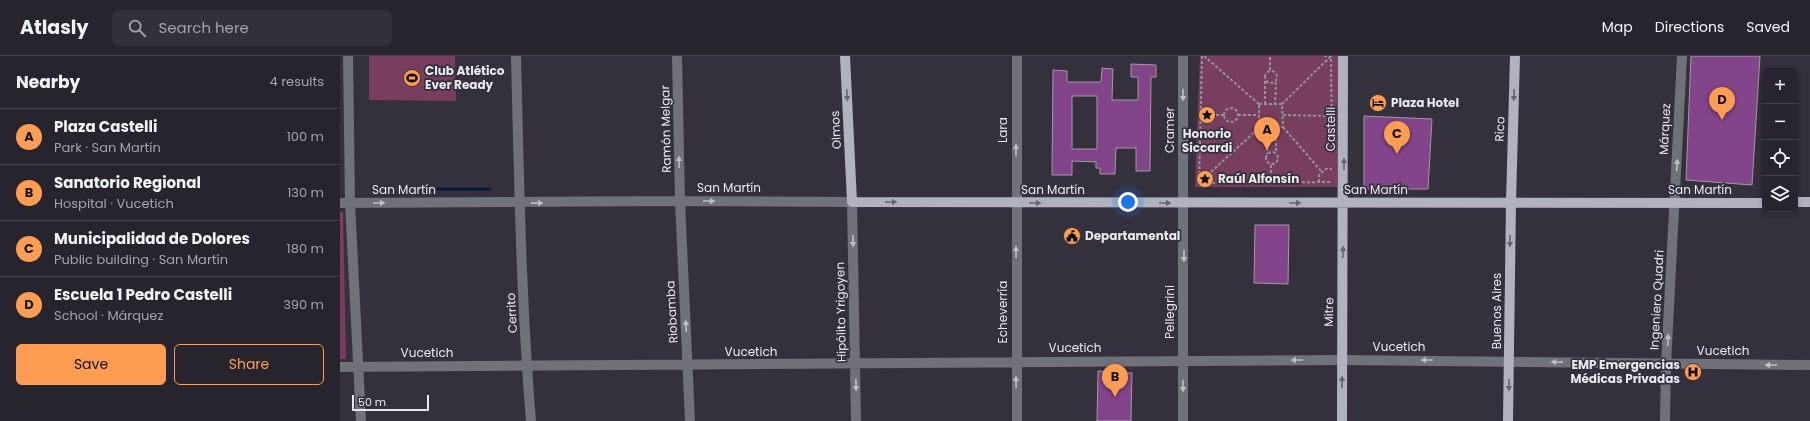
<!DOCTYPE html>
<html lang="en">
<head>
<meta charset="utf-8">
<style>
  body { margin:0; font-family:Poppins,sans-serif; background:#333039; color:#f1f3f6 }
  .controls { position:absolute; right:12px; top:12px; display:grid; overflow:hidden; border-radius:6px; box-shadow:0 2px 6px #0003 }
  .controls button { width:36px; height:36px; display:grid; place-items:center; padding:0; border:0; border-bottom:1px solid #434149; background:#27242d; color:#f1f3f6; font:20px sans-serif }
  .scale { position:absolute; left:12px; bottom:10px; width:77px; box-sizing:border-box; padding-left:4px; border:2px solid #eae8ef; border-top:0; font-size:11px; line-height:14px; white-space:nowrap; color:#eae8ef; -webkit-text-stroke:3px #34303c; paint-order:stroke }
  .you { position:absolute; left:788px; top:146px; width:14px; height:14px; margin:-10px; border:3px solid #fff; border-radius:50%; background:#1a73e8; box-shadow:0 0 0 6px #1a73e833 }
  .badge { display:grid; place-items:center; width:26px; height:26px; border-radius:50%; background:#fd9d54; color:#111; font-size:13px; font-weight:700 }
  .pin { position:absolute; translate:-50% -33px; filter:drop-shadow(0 1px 2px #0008) }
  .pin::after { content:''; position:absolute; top:21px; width:14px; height:12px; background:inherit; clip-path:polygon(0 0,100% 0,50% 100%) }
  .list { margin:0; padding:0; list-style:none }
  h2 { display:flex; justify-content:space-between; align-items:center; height:52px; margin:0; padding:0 16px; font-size:17px }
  h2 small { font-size:13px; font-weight:400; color:#a4a4aa }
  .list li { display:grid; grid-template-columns:26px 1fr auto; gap:12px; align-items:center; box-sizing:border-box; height:56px; padding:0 16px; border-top:1px solid #434149 }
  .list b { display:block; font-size:15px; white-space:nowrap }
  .list p { margin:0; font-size:13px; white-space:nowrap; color:#a4a4aa }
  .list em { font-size:13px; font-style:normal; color:#a4a4aa }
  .actions { display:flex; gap:8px; padding:12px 16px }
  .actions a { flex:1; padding:9px 0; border:1px solid #fd9d54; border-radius:6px; text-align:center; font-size:14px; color:#fd9d54 }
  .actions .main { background:#fd9d54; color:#111 }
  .icon { flex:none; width:22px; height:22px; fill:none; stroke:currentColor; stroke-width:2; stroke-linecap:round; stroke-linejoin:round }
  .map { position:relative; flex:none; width:1470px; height:365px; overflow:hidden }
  header { display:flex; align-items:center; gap:24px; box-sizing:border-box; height:56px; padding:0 20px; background:#27242d; border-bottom:1px solid #434149 }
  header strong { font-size:19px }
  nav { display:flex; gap:22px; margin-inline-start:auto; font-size:14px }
  .search { width:280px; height:36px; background:#333039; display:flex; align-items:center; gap:10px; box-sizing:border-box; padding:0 14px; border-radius:6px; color:#a4a4aa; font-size:15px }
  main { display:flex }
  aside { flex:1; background:#27242d }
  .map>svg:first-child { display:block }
</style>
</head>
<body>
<header>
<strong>Atlasly</strong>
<div class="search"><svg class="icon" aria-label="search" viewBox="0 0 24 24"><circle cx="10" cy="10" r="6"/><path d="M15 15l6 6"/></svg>Search here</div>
<nav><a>Map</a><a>Directions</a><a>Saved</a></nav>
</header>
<main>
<aside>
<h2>Nearby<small>4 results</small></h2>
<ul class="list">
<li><span class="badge">A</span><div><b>Plaza Castelli</b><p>Park · San Martín</p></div><em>100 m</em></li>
<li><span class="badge">B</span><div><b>Sanatorio Regional</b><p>Hospital · Vucetich</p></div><em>130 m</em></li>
<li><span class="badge">C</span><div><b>Municipalidad de Dolores</b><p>Public building · San Martín</p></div><em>180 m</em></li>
<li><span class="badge">D</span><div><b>Escuela 1 Pedro Castelli</b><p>School · Márquez</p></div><em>390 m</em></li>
</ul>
<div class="actions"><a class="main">Save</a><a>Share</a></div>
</aside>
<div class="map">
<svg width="1470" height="365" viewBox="0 0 1470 365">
  <rect width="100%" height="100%" fill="#34303c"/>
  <path fill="#773f5d" d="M29 0H115L116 45 29 44Z
    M860 0H998L997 131H855Z
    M0 156H3L6 303H0Z"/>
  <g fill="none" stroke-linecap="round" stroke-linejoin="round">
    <path stroke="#011b3e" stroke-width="3" d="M91 133H149"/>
  </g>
  <path fill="#834589" stroke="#a599a5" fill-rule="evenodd" d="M1351 0H1420L1412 129 1346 124Z
    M791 8 816 9V21H811L810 115H796V92H776L775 118H760V112H756V106L732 105V119H712L713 14 727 15V26H761L762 12 773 13 772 44H798V21H791ZM732 40H757V93H732Z
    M1024 60 1092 63 1088 133H1024Z
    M915 169H949L948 228 914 227Z
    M758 315 792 317 791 365H757Z"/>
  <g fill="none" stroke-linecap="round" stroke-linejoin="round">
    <path stroke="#95929b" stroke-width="2" stroke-dasharray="3 2" stroke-linecap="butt" d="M862 0 859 127 992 126
      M864 0 919 48
      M984 0H991L992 92
      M930 14V0
      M925 21a6 6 0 1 1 12 0a6 6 0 1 1-12 0Z
      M919 48H942L943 71 919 72Z
      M925 48V24
      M942 48 991 0
      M935 49 936 24
      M884 59a7 7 0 1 1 14 0a7 7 0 1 1-14 0Z
      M861 59H884
      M898 59H919
      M943 59 991 60
      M943 71 982 116
      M927 72V98
      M936 72V97
      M926 102a6 6 0 1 1 12 0a6 6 0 1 1-12 0Z
      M860 126 919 72
      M979 126V119L986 113H992
      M931 127V108"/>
    <path stroke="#717279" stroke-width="10" d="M8 0 10 147 21 365
      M176 0C179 122 181 244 191 365
      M337 0 340 145 350 365
      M677 0V365
      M843 0V365
      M0 147 340 145 512 146 516 365
      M0 311 1002 304 1470 309
      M1325 365 1326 308 1342 0"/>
    <path stroke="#b0b2bf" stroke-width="10" d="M505 0 512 146 1425 147
      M1455 146H1470
      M1002 365 1003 0
      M1168 365 1171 146 1175 0"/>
  </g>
  <defs><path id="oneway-solid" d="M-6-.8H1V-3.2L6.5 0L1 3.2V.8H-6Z"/></defs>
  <g fill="#666470">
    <use href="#oneway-solid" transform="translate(507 39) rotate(87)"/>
    <use href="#oneway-solid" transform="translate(1174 39) rotate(92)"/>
    <use href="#oneway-solid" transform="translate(1004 108) rotate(-90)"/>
    <use href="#oneway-solid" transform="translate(551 146)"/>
    <use href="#oneway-solid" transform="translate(695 147)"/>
    <use href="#oneway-solid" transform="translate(825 147)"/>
    <use href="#oneway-solid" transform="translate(955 147)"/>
    <use href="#oneway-solid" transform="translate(1170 185) rotate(90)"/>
    <use href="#oneway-solid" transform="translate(1003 196) rotate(-89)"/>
    <use href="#oneway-solid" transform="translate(1002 326) rotate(-90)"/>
    <use href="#oneway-solid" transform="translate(1169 329) rotate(91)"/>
  </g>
  <g fill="#c0bfc6">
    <use href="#oneway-solid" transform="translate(843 39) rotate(90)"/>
    <use href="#oneway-solid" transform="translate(676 94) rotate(-90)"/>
    <use href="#oneway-solid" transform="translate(339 106) rotate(-91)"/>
    <use href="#oneway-solid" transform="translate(1337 109) rotate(-87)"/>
    <use href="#oneway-solid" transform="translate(369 145)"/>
    <use href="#oneway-solid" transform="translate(39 147)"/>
    <use href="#oneway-solid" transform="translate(197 147) rotate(-1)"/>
    <use href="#oneway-solid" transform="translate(513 185) rotate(89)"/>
    <use href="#oneway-solid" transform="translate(676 196) rotate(-90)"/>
    <use href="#oneway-solid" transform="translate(844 200) rotate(90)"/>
    <use href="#oneway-solid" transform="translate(346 270) rotate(-93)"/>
    <use href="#oneway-solid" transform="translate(1328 284) rotate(-87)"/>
    <use href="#oneway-solid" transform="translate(957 304) rotate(180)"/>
    <use href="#oneway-solid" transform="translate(1087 304) rotate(-180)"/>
    <use href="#oneway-solid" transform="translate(1217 306) rotate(-179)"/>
    <use href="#oneway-solid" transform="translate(1431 309) rotate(-180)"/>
    <use href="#oneway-solid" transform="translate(676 326) rotate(-91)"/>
    <use href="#oneway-solid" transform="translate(516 329) rotate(89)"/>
    <use href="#oneway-solid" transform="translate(843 330) rotate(90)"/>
  </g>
  <defs>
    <g id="stadium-disc" transform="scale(0.9)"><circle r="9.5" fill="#fd9d54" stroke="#34303c"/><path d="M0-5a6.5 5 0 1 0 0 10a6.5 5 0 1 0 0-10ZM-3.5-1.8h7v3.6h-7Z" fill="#111"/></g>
    <g id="hotel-disc" transform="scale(0.9)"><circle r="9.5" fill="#fd9d54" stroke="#34303c"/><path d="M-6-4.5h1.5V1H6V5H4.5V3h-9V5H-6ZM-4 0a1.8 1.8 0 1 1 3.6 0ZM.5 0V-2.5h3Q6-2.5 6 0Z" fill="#111"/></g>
    <g id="sight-disc" transform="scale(0.9)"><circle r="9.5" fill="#fd9d54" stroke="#34303c"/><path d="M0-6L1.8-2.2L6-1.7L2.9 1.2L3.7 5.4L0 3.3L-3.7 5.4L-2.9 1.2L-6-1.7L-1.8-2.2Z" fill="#111"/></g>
    <g id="civic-disc" transform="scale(0.9)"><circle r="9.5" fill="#fd9d54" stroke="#34303c"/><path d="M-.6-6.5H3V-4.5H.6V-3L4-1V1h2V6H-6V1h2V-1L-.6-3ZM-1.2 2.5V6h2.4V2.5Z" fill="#111"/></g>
    <g id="hospital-disc" transform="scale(0.9)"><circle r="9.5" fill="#fd9d54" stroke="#34303c"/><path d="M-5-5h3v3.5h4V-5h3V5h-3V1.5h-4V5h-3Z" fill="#111"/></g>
  </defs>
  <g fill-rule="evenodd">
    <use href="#stadium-disc" x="72" y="22"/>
    <use href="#hotel-disc" x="1038" y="47"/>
    <use href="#sight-disc" x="867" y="59"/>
    <use href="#sight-disc" x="865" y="123"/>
    <use href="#civic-disc" x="732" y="180"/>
    <use href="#hospital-disc" x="1353" y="316"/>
  </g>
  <g text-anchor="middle" stroke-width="3.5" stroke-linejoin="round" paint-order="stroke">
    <g font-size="12" font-weight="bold" fill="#eae8ef" stroke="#34303c" text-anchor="start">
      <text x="85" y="19">Club Atlético<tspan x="85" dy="14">Ever Ready</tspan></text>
      <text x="1051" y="51">Plaza Hotel</text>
      <text x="867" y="82" text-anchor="middle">Honorio<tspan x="867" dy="14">Siccardi</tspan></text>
      <text x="878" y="127">Raúl Alfonsín</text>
      <text x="745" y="184">Departamental</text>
      <text x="1340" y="313" text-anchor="end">EMP Emergencias<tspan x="1340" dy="14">Médicas Privadas</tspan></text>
    </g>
    <g font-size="12" fill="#eae8ef" stroke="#34303c">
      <text transform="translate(326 73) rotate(-91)" y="4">Ramón Melgar</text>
      <text transform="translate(991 73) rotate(-90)" y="4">Castelli</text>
      <text transform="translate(1160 73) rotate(-88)" y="4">Rico</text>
      <text transform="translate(1325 73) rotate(-87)" y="4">Márquez</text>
      <text transform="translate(496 74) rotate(-93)" y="4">Olmos</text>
      <text transform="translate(663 74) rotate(-90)" y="4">Lara</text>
      <text transform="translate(830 74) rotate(-90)" y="4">Cramer</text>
      <text x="389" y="136">San Martín</text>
      <text x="64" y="138">San Martín</text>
      <text x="713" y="138">San Martín</text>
      <text x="1036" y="138">San Martín</text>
      <text x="1360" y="138">San Martín</text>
      <text transform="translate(1317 244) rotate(-87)" y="4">Ingeniero Quadri</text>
      <text transform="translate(1157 255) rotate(-90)" y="4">Buenos Aires</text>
      <text transform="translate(332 256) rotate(-93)" y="4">Riobamba</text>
      <text transform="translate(501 256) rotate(-91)" y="4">Hipólito Yrigoyen</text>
      <text transform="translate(663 256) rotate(-90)" y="4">Echeverría</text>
      <text transform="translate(830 256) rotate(-90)" y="4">Pellegrini</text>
      <text transform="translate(989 256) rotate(-89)" y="4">Mitre</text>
      <text transform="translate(172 257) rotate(-93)" y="4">Cerrito</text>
      <text x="1059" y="295">Vucetich</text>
      <text x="735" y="296">Vucetich</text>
      <text x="1383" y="299">Vucetich</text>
      <text x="411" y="300">Vucetich</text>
      <text x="87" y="301">Vucetich</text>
    </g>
  </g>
</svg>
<div class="controls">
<button>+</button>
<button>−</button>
<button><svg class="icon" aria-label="locate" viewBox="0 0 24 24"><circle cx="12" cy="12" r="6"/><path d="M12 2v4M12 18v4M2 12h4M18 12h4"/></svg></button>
<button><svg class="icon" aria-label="layers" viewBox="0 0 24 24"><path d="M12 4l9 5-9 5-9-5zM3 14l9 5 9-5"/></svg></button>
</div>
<div class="scale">50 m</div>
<div class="you"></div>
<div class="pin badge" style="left:927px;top:94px">A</div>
<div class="pin badge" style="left:775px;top:341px">B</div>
<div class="pin badge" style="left:1057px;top:98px">C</div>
<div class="pin badge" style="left:1382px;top:64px">D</div>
</div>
</main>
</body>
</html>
